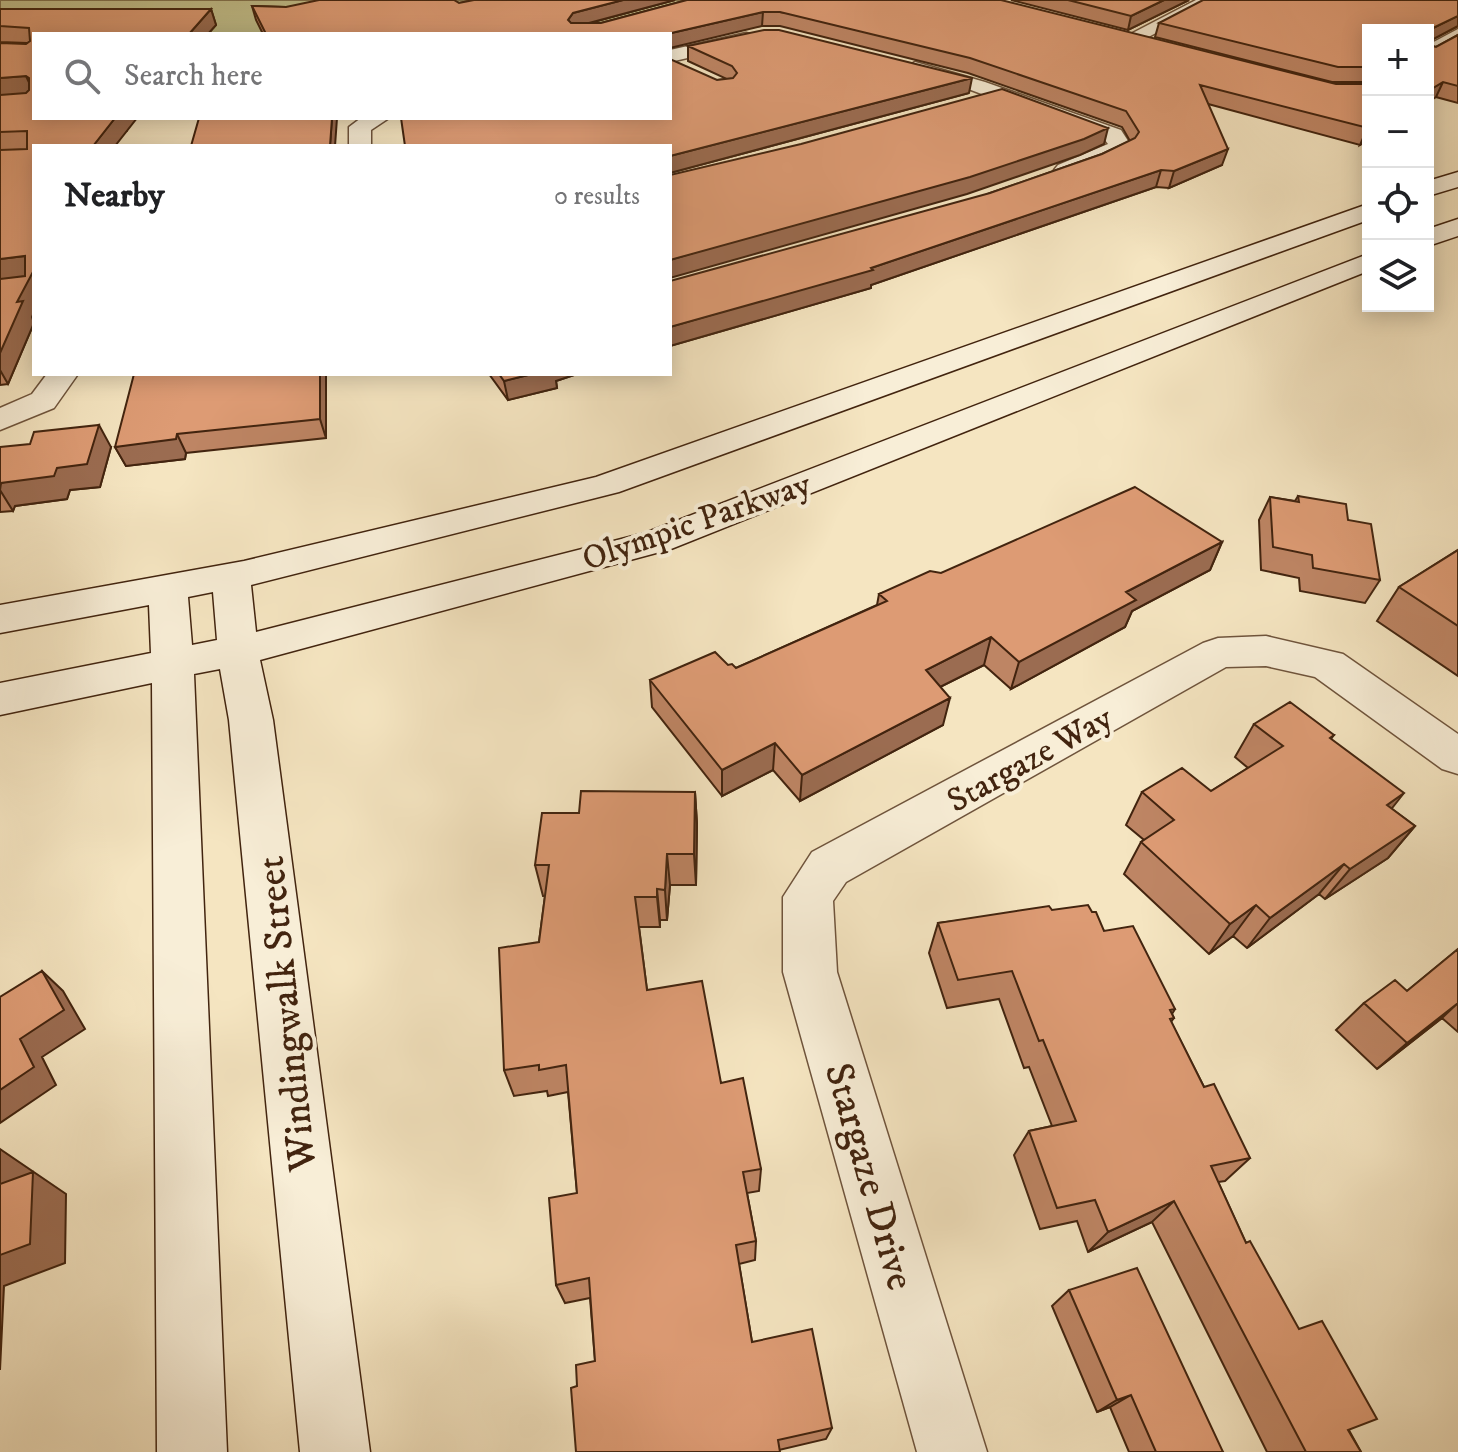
<!DOCTYPE html>
<html lang="en">
<head>
<meta charset="utf-8">
<style>
  body { margin:0; font-family:"IM FELL DW Pica",serif; background:#f6f6f6; color:#202124 }
  .controls { position:absolute; right:24px; top:24px; display:grid; overflow:hidden; border-radius:0px; box-shadow:0 4px 20px #0003 }
  .controls button { width:72px; height:72px; display:grid; place-items:center; padding:0; border:0; border-bottom:2px solid #e0e0e0; background:#fff; color:#202124; font:40px sans-serif }
  .list { margin:0; padding:0; list-style:none }
  h2 { display:flex; justify-content:space-between; align-items:center; height:104px; margin:0; padding:0 32px; font-size:34px }
  h2 small { font-size:26px; font-weight:400; color:#757577 }
  .icon { flex:none; width:44px; height:44px; fill:none; stroke:currentColor; stroke-width:2; stroke-linecap:round; stroke-linejoin:round }
  .map { position:relative; flex:none; width:1458px; height:1452px; overflow:hidden }
  .search { position:absolute; background:#fff; box-shadow:0 4px 20px #0003; left:32px; top:32px; width:640px; height:88px; display:flex; align-items:center; gap:20px; box-sizing:border-box; padding:0 28px; border-radius:0px; color:#757577; font-size:30px }
  .panel { position:absolute; background:#fff; box-shadow:0 4px 20px #0003; left:32px; top:144px; width:640px; height:232px; border-radius:0px }
  .map>svg:first-child { display:block }
</style>
</head>
<body>
<div class="map">
<svg width="1458" height="1452" viewBox="0 0 1458 1452">
  <rect width="100%" height="100%" fill="#f5e5c1"/>
  <filter id="stains"><feTurbulence type="fractalNoise" baseFrequency=".0025" numOctaves="4"/><feColorMatrix values="0 0 0 0 .2 0 0 0 0 .09 0 0 0 0 .02 0 0 0 .5 -.17"/></filter>
  <radialGradient id="worn" r=".72"><stop offset=".6" stop-color="#630" stop-opacity="0"/><stop offset="1" stop-color="#630" stop-opacity=".3"/></radialGradient>
  <path fill="#c3c28e" stroke="#82734e" stroke-width="2" d="M0 0H707L582 34H34L0 104Z"/>
  <g fill="none" stroke-linecap="round" stroke-linejoin="round">
    <g stroke="#6f543c" stroke-width="3">
      <path id="street" d="M1196 0H1218L1139 42 1132 44 1123 38Z
        M1458 29V42L1428 59V45Z
        M746 33 753 35 755 39 753 43 670 62V50Z
        M915 62 985 82 1121 130 1132 147 1129 152 1074 175H1058L1054 170 1058 165 1108 144 1105 140 971 90 908 72 905 68Z
        M361 118H389L371 130V146H349V127Z
        M47 374H78L54 408 0 430V408L32 394Z
        M1266 636 1343 654 1458 734V774L1442 769 1315 677 1266 666 1226 667 846 882 833 901 837 972 987 1452H917L783 972V897L812 852 1203 643 1218 638Z"/>
    </g>
    <g stroke="#42240f" stroke-width="3">
      <path id="secondary" d="M1458 172V187L1428 196V181Z
        M1368 204V220L619 492 251 585 256 632 645 533 1368 254V271L671 549 260 660 273 720 370 1452H300L229 720 220 669 194 674 227 1452H157L152 683 0 715V683L151 653 149 605 0 633V605L244 561 596 477ZM213 592 217 640 192 645 188 597Z
        M1458 219V236L1428 246V229Z"/>
    </g>
    <use href="#street" fill="#f8eed7" fill-rule="evenodd"/>
    <use href="#secondary" fill="#f8eed7" fill-rule="evenodd"/>
  </g>
  <path fill="#be8564" stroke="#42240f" stroke-width="2" d="M474 0H675L590 23H601L687 0 1336 84H1368V140L1360 145 1208 104 1222 165 1169 188 1156 187 871 285V288L670 346 990 193 1102 154 1130 141 1122 127 968 73 780 26H762L670 34H263L256 20 252 6 286 7 457 2 459 3Z
    M1011 0H1189L1128 30Z
    M1458 0V26L1433 39 1432 46 1436 47 1458 35V103L1436 97 1368 30V82H1332L1155 37 1159 23Z
    M0 9H211L216 25 208 34H34L126 131 34 146V312L32 317 34 323 8 384 0 385V43H27L0 42Z
    M688 46 969 93 670 173V118L717 80 727 79 688 61Z
    M326 374V438L186 453 185 459 126 466 115 447Z
    M489 374H577L556 381 557 388 508 400Z
    M0 447H111L100 487 70 490 67 499 15 506 13 511 0 512Z
    M1298 496 1348 520 1380 580 1365 603 1300 591 1299 578 1261 570 1259 520 1270 497 1295 501Z
    M1222 542 1210 570 1132 611 1125 627 1011 689 984 665 940 687 943 725 800 801 773 770 722 796 652 707 650 680 728 665 736 668 877 605 879 594 941 573Z
    M1458 550V676L1377 621 1399 587Z
    M1254 724 1334 735 1331 739 1392 809 1415 826 1388 858 1325 899 1319 894 1247 948 1233 936 1209 954 1124 874 1141 842 1144 840 1126 825 1142 792 1211 791 1248 768 1235 757Z
    M695 792 697 824 696 885H670L667 920H660V927H639L647 990 721 1083 761 1169 759 1191 747 1193 756 1241 755 1260 739 1264 752 1342 832 1428 826 1439 779 1450 577 1386 595 1361 590 1298 565 1303 556 1285 577 1193 568 1092 548 1096 547 1091 514 1096 504 1070 539 942 545 896H543L535 865 579 813Z
    M1052 910 1092 912 1104 931 1175 1009 1172 1014 1174 1018 1171 1022 1204 1087 1250 1158 1225 1181 1218 1182 1246 1243 1361 1452H1267L1152 1222 1088 1252 1077 1221 1040 1229 1014 1155 1029 1131 1052 1126 1029 1067 1024 1068 999 999 947 1008 929 953 938 923Z
    M1458 949V1032L1442 1018 1377 1069 1336 1030 1364 1003 1407 991Z
    M1069 1290 1223 1452H1129L1110 1407 1097 1412 1052 1306Z"/>
  <path fill="#9b6c51" stroke="#42240f" stroke-width="2" d="M623 0H675L574 27 568 20 573 13Z
    M1164 0H1189L1128 30 1131 16Z
    M211 9 216 25 208 34H189Z
    M763 12 762 26 670 48V34H667Z
    M1458 16V26L1428 42 1433 28Z
    M26 76 34 93 0 96V78Z
    M972 78 969 93 670 173V156Z
    M1443 82 1436 97 1428 102V91Z
    M115 118H137L115 146H93Z
    M332 118H337L335 146H330Z
    M1108 128 1104 144 1080 155 967 194 670 278V260Z
    M1368 128V140L1360 145 1367 129Z
    M1228 149 1222 165 1169 188 1174 171Z
    M1161 170 1156 187 871 285V288L670 346V327L871 268Z
    M25 256 34 270V312L32 317 34 323 8 384 0 370V259Z
    M320 374H326V438L320 419Z
    M532 374H577L556 381 557 388 508 400 504 381Z
    M99 425 111 447 100 487 70 490 67 499 15 506 13 511 0 490 1 483 57 468Z
    M177 434 186 453 185 459 126 466 115 447Z
    M1222 542 1210 570 1132 611 1125 627 1011 689 1019 662 1126 592Z
    M991 637 984 665 920 697 926 670Z
    M950 698 943 725 800 801 802 775Z
    M775 743 773 770 722 796V770Z
    M695 792 697 824 696 885 694 854Z
    M1404 793 1378 826 1387 805Z
    M1415 826 1388 858 1325 899 1350 869Z
    M667 854 670 885 667 920 665 890Z
    M1344 864 1319 894 1247 948 1270 918Z
    M657 889 660 920V927L657 897Z
    M1256 905 1233 936 1209 954 1230 924Z
    M42 971 63 991 85 1029 42 1057 56 1085 0 1123V1090L20 1039Z
    M1458 1003 1442 1018 1377 1069 1407 1043Z
    M0 1149 66 1194 65 1263 4 1286 0 1370Z
    M1174 1201 1152 1222 1088 1252 1108 1232Z
    M1131 1395 1110 1407 1097 1412 1117 1400Z"/>
  <path fill="#dd9b74" stroke="#42240f" stroke-width="2" d="M319 0H454L459 3 474 0H623L573 13 568 20 571 23H601L687 0H1001L1336 84H1368V128L1200 85 1228 149 1174 171 1161 170 871 268 873 270 670 327V281L990 193 1102 154 1135 138 1139 132 1126 111 970 58 780 12H763L667 34H266L252 6 286 7Z
    M1068 0H1164L1131 16Z
    M1203 0H1458V16L1433 28 1432 46 1436 47 1458 35V86L1443 82 1428 91V30H1368V67H1338L1159 23Z
    M0 9H211L189 34H34V118H115L93 146H34V270L17 302 23 301 0 353V279L25 276V256L0 259V150L27 149V131L0 132V95L26 93 29 90V78L26 76 0 78V43L26 44 30 41 29 28 0 26Z
    M764 30H779L972 78 670 156V146H405L401 118H670V59L717 80 733 78 737 73 732 66 688 46Z
    M1002 89 1108 128 1084 139 970 177 670 260V175L801 144Z
    M199 118H332L330 146H191Z
    M134 374H320V419L177 434 176 439 115 447Z
    M499 374H532L504 381Z
    M99 425 87 464 57 468 54 476 1 483 0 485V447L30 444 34 432Z
    M1135 487 1222 542 1126 592 1136 600 1019 662 991 637 926 670 950 698 802 775 775 743 722 770 650 680 715 652 728 665 732 664 736 668 887 601 879 594 930 571 941 573Z
    M1298 496 1346 504 1348 520 1371 524 1380 580 1313 568 1312 555 1273 547 1270 497 1299 502Z
    M1458 550V626L1399 587Z
    M1290 702 1334 735 1330 738 1404 793 1387 805 1415 826 1350 869 1344 864 1270 918 1256 905 1230 924 1141 842 1174 820 1142 792 1182 768 1211 791 1283 746 1254 724Z
    M581 791 695 792 694 854H667L665 890 657 889V897H635L647 990 702 981 721 1083 743 1078 761 1169 743 1172 756 1241 736 1245 752 1342 812 1329 832 1428 778 1440 780 1452H576L571 1388 577 1386 576 1365 595 1361 589 1278 556 1285 549 1198 577 1193 566 1065 539 1070V1065L504 1070 499 948 539 942 549 865H535L542 813H579Z
    M1088 905 1092 912H1096L1104 931 1133 926 1175 1009 1170 1010 1174 1018 1170 1019 1204 1087 1214 1084 1250 1158 1211 1166 1246 1243 1250 1241 1299 1329 1322 1321 1377 1419 1348 1430 1361 1452H1306L1174 1201 1108 1232 1095 1200 1057 1208 1029 1131 1076 1121 1043 1040 1039 1041 1012 971 958 980 938 923 1049 906 1052 910Z
    M1458 949V1003L1407 1043 1364 1003 1395 980 1407 991Z
    M42 971 64 1010 20 1039 34 1067 0 1090V997Z
    M33 1172 30 1244 0 1255V1184Z
    M1137 1268 1223 1452H1156L1131 1395 1117 1400 1069 1290Z"/>
  <g text-anchor="middle" stroke-width="8" stroke-linejoin="round" paint-order="stroke">
    <g font-size="34" fill="#42240f" stroke="#f8eed7">
      <text transform="translate(696 520) rotate(-19)" y="12">Olympic Parkway</text>
      <text transform="translate(1029 758) rotate(-29)" y="12">Stargaze Way</text>
    </g>
    <g font-size="40" fill="#42240f" stroke="#f8eed7">
      <text transform="translate(285 1014) rotate(-96)" y="14">Windingwalk Street</text>
      <text transform="translate(871 1176) rotate(74)" y="14">Stargaze Drive</text>
    </g>
  </g>
  <rect width="100%" height="100%" filter="url(#stains)"/>
  <rect width="100%" height="100%" fill="url(#worn)"/>
</svg>
<div class="controls">
<button>+</button>
<button>−</button>
<button><svg class="icon" aria-label="locate" viewBox="0 0 24 24"><circle cx="12" cy="12" r="6"/><path d="M12 2v4M12 18v4M2 12h4M18 12h4"/></svg></button>
<button><svg class="icon" aria-label="layers" viewBox="0 0 24 24"><path d="M12 4l9 5-9 5-9-5zM3 14l9 5 9-5"/></svg></button>
</div>
<div class="search"><svg class="icon" aria-label="search" viewBox="0 0 24 24"><circle cx="10" cy="10" r="6"/><path d="M15 15l6 6"/></svg>Search here</div>
<section class="panel">
<h2>Nearby<small>0 results</small></h2>
<ul class="list">
</ul>
</section>
</div>
</body>
</html>
